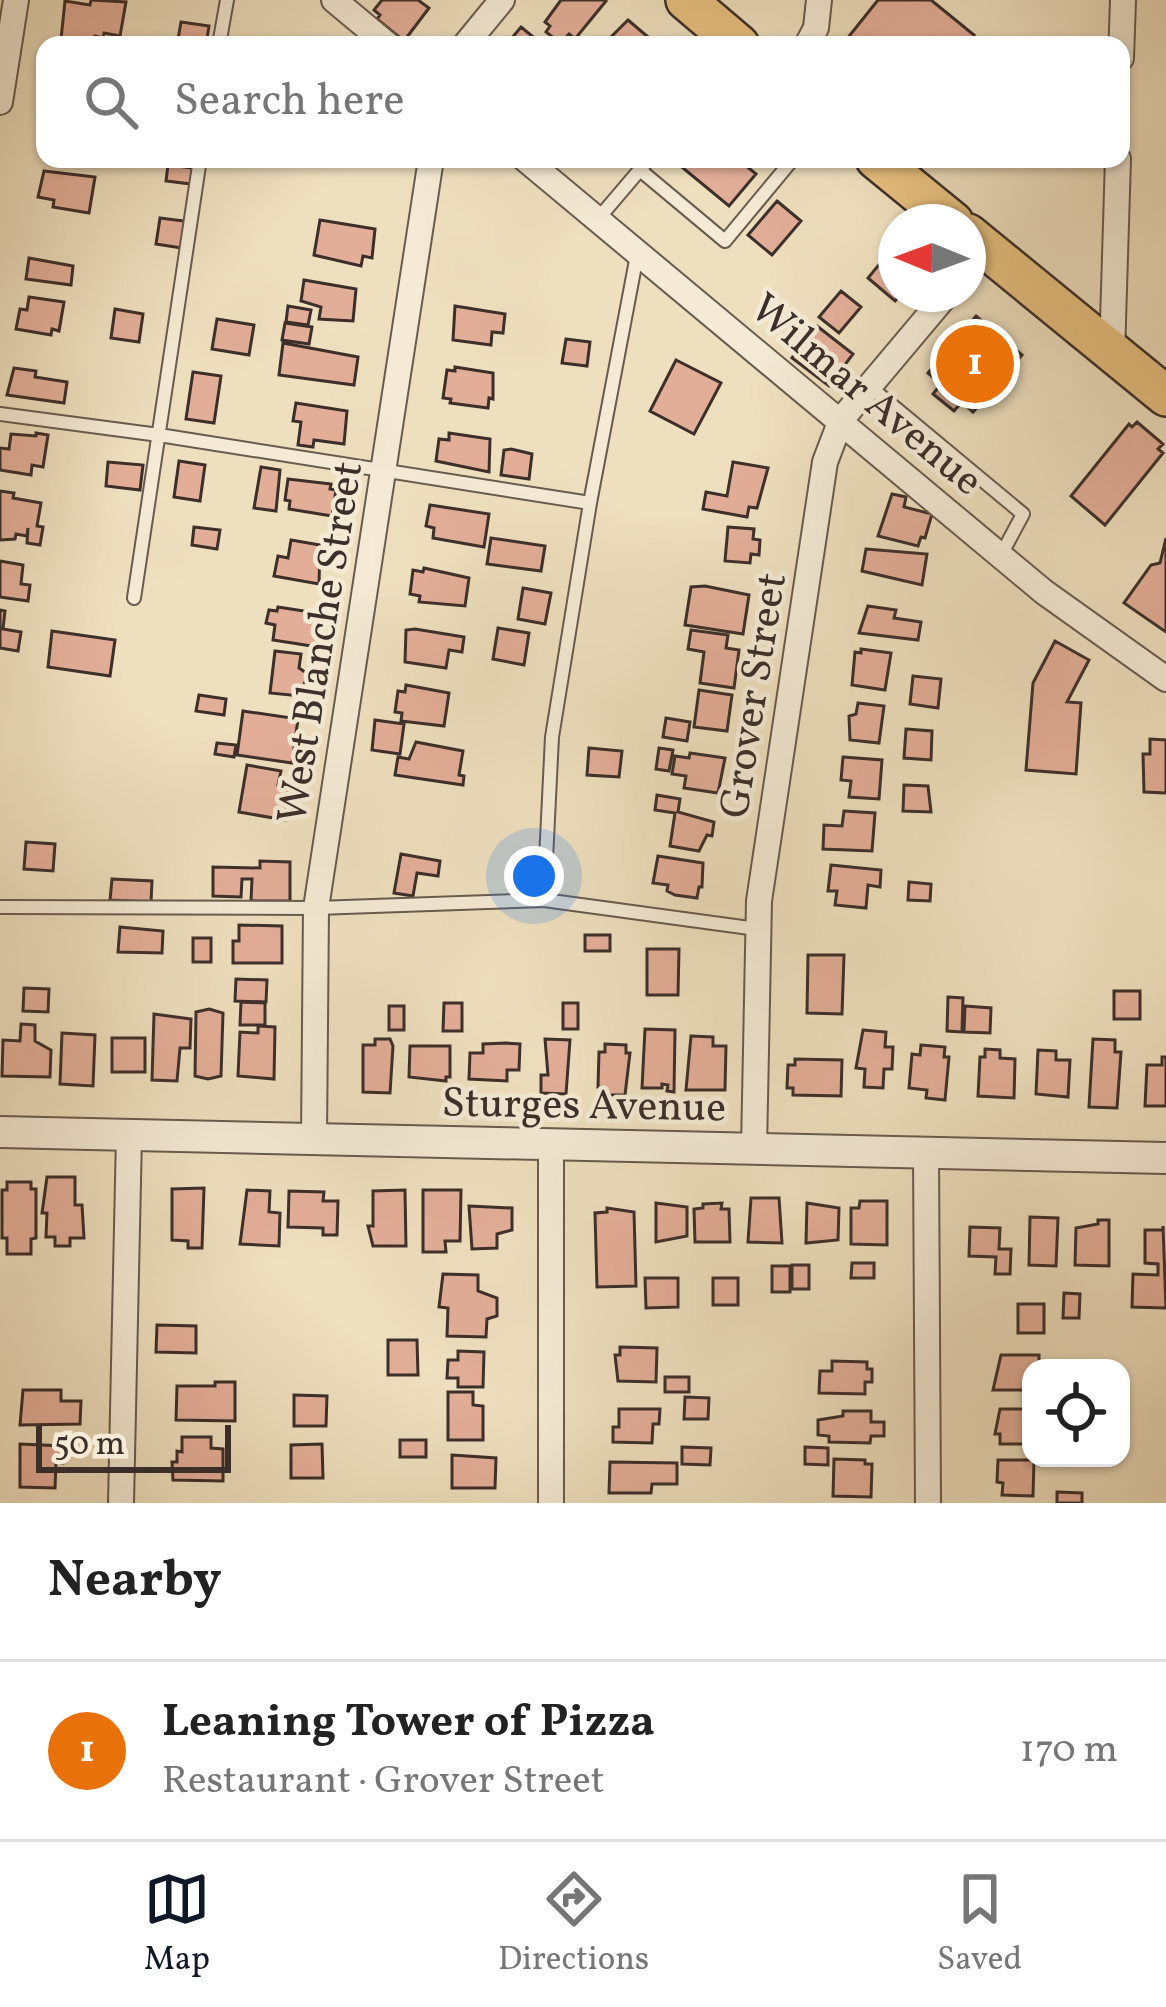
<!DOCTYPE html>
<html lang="en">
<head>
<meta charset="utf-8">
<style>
  body { margin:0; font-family:Vollkorn,serif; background:#f6f6f6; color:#222 }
  .controls { position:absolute; right:36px; bottom:36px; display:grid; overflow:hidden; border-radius:24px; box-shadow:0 3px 9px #0004 }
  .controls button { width:108px; height:108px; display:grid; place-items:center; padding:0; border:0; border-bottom:3px solid #e0e0e0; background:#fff; color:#222; font:60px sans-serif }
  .compass { position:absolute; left:878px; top:204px; width:108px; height:108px; border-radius:50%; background:#fff; box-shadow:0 3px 9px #0004; rotate:271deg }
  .scale { position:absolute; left:36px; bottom:30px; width:195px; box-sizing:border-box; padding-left:12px; border:6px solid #3c2f2a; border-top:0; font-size:33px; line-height:42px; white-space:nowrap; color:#3c2f2a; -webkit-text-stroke:9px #f4ead5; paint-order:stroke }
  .you { position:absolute; left:534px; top:876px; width:42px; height:42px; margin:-30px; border:9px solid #fff; border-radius:50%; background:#1a73e8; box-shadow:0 0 0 18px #1a73e833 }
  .badge { display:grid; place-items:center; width:78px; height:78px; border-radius:50%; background:#111827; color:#fff; font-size:39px; font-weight:700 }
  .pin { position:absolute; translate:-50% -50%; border:6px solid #fff; box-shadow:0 3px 12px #0006 }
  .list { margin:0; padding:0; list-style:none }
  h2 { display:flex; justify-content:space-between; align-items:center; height:156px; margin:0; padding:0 48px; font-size:51px }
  h2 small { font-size:39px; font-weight:400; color:#767676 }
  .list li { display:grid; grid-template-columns:78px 1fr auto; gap:36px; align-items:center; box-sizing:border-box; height:180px; padding:0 48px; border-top:3px solid #e0e0e0 }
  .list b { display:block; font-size:45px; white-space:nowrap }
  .list p { margin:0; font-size:39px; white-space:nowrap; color:#767676 }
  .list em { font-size:39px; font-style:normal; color:#767676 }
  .icon { flex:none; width:66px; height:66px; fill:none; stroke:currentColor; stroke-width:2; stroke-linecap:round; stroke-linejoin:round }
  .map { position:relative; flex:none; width:1166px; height:1503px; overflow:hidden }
  .search { position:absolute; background:#fff; box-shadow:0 3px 9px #0004; left:36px; right:36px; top:36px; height:132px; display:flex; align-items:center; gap:30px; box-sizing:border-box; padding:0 42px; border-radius:24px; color:#767676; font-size:45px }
  .sheet { height:336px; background:#fff }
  nav { display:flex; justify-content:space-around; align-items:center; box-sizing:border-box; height:168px; border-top:3px solid #e0e0e0; background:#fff; font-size:33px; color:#767676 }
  nav a { display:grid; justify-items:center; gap:6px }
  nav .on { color:#111827 }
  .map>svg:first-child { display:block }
</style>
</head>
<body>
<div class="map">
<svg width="1166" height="1503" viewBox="0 0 1166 1503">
  <rect width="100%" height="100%" fill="#eedfbe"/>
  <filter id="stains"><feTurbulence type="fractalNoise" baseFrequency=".00167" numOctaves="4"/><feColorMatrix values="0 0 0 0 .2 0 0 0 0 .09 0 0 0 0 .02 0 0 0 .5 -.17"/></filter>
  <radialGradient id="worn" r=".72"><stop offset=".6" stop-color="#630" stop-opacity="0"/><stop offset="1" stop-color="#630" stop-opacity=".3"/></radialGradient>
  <path fill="#e3ae98" stroke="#3c2f2a" stroke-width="3" d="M91 0 126 2 120 36 104 33 103 38 95 36 94 45 61 39 65 1 90 5Z
    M382 0H418L429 8 404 41 377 19 380 15 374 10Z
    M561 0H605L606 1 575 39 569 34 560 43 546 32 550 26 545 22Z
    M878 0H931L974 35 966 45H842Z
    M628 20 648 37 641 45H603Z
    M181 22 209 26 206 45H177Z
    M521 27 543 45H506Z
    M672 159H738L756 174 729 206Z
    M168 165 193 168 191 184 166 181Z
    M44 171 95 177 89 213 53 207 54 200 38 197Z
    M777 201 801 221 772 255 748 235Z
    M160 218 192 222 188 249 156 244Z
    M320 220 375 229 372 258 363 256 361 266 314 255Z
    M896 244V294H901L895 301 868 278Z
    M29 258 73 266 71 285 26 279Z
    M304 280 356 289 353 321 319 319 321 307 301 301Z
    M841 291 861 307 839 333 819 317Z
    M29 297 64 302 59 331 52 329 51 335 16 329 20 309 27 310Z
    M288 306 311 310 308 325 286 322Z
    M455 306 505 314 503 333 492 332 491 345 453 340Z
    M115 309 143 314 139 342 111 338Z
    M976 316 1022 355 973 412 962 402 954 411 933 394 941 384 928 373Z
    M217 319 254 325 249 355 212 349Z
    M285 323 312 327 309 344 282 340Z
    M817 326 853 354 829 386 792 358 796 352 793 349 804 332 809 336Z
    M566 339 590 342 587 366 562 363Z
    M283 343 358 357 354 385 279 375Z
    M676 360 721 383 694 434 650 411Z
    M455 367 493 373V399L489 398 488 408 450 403 451 399 443 398 447 370 455 371Z
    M14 368 36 371 35 377 67 382 64 403 7 395Z
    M193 372 221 376 214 423 186 419Z
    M296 403 347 411 344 444 314 440 313 447 298 445 301 422 293 421Z
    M1137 422 1163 444 1158 449 1163 453 1105 525 1071 496 1129 424 1132 427Z
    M36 433 48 435 43 467 32 465 31 475 0 470V448L9 449 11 434 36 436Z
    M449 433 490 439 489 472 436 461 439 439 449 440Z
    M511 449 532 454 529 479 501 475 504 450Z
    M179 461 205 465 200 501 174 497Z
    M108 462 143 465 140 490 106 486Z
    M733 462 768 468 757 508 749 507 747 517 703 509 706 492 727 496Z
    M261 467 280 470 276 511 254 508Z
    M288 479 331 484 330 489 336 490 332 516 289 509 290 501 285 500Z
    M0 491 14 493 13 498 41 503 37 526 43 527 40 545 27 543 28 528 27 536 16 534 15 539 0 540Z
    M892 494 906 497 904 507 932 514 925 538 921 537 918 546 878 536Z
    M430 505 489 514 484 547 433 538 434 528 426 526Z
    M194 527 220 530 217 549 192 545Z
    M728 527 754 529 753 539 760 540 759 555 751 554 750 563 725 561Z
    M491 538 545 546 541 571 487 564Z
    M1166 538V632L1124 603 1151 565 1160 563Z
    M291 540 320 545 319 584 274 576 278 556 288 558Z
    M866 549 927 554 922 585 862 571Z
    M0 561 23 565 21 584 30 585 28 601 0 597Z
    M424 568 469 578 465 606 419 602 420 596 410 594 413 570 423 572Z
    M705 586 749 595 743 634 685 625 691 587Z
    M523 588 551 593 545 624 518 619Z
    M868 606 896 610 894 618 921 622 918 640 859 633Z
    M278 607 323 614 318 647 273 640 275 625 266 623 269 610 277 611Z
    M0 610 5 611 3 629 21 632 18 651 0 648Z
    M498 628 529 633 524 665 493 659Z
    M415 629 464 637 462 652 449 650 446 668 405 662 406 630Z
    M691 630 728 635 726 648 739 650 734 688 700 683 704 652 688 649Z
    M52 631 115 640 110 676 48 667Z
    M1055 641 1089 660 1067 702 1081 703 1076 774 1026 770 1033 683Z
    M861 649 891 653 885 690 852 685 855 652 861 653Z
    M275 651 301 654 299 668 308 674 300 696 270 693Z
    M913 676 941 679 938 708 910 704Z
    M406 685 449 693 444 726 401 721 402 713 395 712 398 691 405 692Z
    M699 690 732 695 727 731 694 727Z
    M199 695 226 699 224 715 196 711Z
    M858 703 884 706 879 743 850 740 849 716 856 714Z
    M243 711 298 719 292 763 237 755Z
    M666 718 690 722 687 741 663 737Z
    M375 720 404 724 400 754 372 750Z
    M906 729 932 731 931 760 904 758Z
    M1150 739 1166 740V793L1144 792 1143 754H1150Z
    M416 742 463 751 459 775 464 776 463 785 395 775 398 757 409 759Z
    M217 743 236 745 234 757 215 754Z
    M589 748 622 751 619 777 587 775Z
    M659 748 673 750 669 771 656 769Z
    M690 753 725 758 718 793 684 788 686 776 672 774 675 756 689 758Z
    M843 757 882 760 879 799 849 797 851 781 841 780Z
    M247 765 281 771 278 785 290 787 285 820 239 812Z
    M904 785 928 786 931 812 903 811Z
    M657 795 680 799 678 812 714 822 712 836 707 835 699 851 670 846 675 813 655 810Z
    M844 811 875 813 872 851 823 849 824 825 842 826Z
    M26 842 55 844 53 871 24 869Z
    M401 854 440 861 438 876 417 873 413 896 394 893Z
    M658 856 703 863 702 887H699L697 898 675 895 667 891 668 885 653 883Z
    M260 861 290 862V901H251L252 879H242L241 897 213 896V867L260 868Z
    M831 865 881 870 880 887 868 885 866 908 835 905 837 891H828Z
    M112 879 152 881 151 902 110 900Z
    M909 882 931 884 930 901 908 900Z
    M239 925 282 926V963H233V941H239Z
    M120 927 163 931 162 953 118 952Z
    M585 935H610V951H585Z
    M193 938H211V962H193Z
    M647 949H679L678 995H647Z
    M808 955H844L842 1014 807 1013Z
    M236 979 267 980 266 1002 235 1001Z
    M24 988 49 989 48 1012 23 1011Z
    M1114 991H1140V1019H1114Z
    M948 997 963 998 962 1032 947 1031Z
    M241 1002 265 1003V1025H240Z
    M444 1003H462V1031H443Z
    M563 1003H578V1029H563Z
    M389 1006H404V1030H389Z
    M965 1006 991 1008 990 1033 964 1032Z
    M209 1009 223 1013 221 1076 208 1079 195 1076 196 1012Z
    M154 1014 191 1019 190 1048H180L177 1081 152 1080Z
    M21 1024 35 1025V1041L51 1050 50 1077 2 1076 3 1040 20 1041Z
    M258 1026 275 1027 274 1079 238 1076 240 1032 258 1033Z
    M645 1029 675 1030 674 1092 667 1091 668 1085 662 1084V1088H642Z
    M863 1030 886 1032 885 1047H893L892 1069H884L883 1088 864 1087 865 1069 856 1068Z
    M62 1033 95 1035 93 1086 60 1084Z
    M691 1036 713 1037V1046H726L725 1090H686Z
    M112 1038H145V1072H112Z
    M375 1039H390L393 1046 390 1093 363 1092V1045H375Z
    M545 1039 570 1040 566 1094 541 1093V1075H548Z
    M1093 1039 1115 1040V1052H1121L1117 1108 1089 1107Z
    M506 1043 520 1044 519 1070H507V1081L469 1079 470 1053H483V1044Z
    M605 1044 626 1045V1053H630L625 1095H601L602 1087H598L599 1052H605Z
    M921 1045 945 1047 944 1057H949L945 1100 926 1098 927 1090 909 1088 912 1054 920 1055Z
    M410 1046H450V1077H446V1081L409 1077Z
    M985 1049 1000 1050V1058L1015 1059 1014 1098 978 1096 980 1057H985Z
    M1038 1050 1056 1051V1060H1070L1068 1097 1036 1094Z
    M1162 1057H1166V1106H1145L1147 1065H1162Z
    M795 1059 842 1060 841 1096 793 1095V1088H787L788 1065H795Z
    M47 1177H75V1205H82L84 1238H70V1246H55V1237H46L47 1213H42Z
    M7 1182H31V1189H36V1238L31 1239V1254H7V1238H2V1190H7Z
    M204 1188 202 1248H188V1241L172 1240V1189Z
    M247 1190 270 1191 269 1212 280 1213 279 1246 240 1244Z
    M405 1190 406 1246H373L368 1226H373V1191Z
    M423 1190H461L460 1241H445L446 1252H423Z
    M289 1191 324 1192 323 1201H338L337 1235H323V1228L288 1227Z
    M751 1198H779L782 1243 748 1242Z
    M860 1201H887V1245L851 1244V1208H859Z
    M656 1203 687 1207V1236L656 1242Z
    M722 1203 721 1209H729L730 1242H695L694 1209 703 1208V1204Z
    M807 1203 839 1208 838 1240 806 1243Z
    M469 1206 512 1208V1230L497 1234V1248L472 1249Z
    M607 1208 634 1212 636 1286 597 1287 595 1213 607 1212Z
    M1030 1217 1058 1218 1056 1266 1029 1265Z
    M1098 1220H1109V1266L1075 1265 1076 1228 1098 1224Z
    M1163 1226 1166 1308 1132 1307 1133 1274 1158 1275V1264L1145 1263V1230H1163Z
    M970 1227 1000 1228 999 1249H1011L1010 1274H995L996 1257 969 1256Z
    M852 1263H874V1278H851Z
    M792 1265H809V1289H792Z
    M772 1266H790V1292H772Z
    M443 1274 478 1275V1291L497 1298V1316L487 1319 486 1337 447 1336 448 1308 439 1307Z
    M645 1278H678V1307L646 1308Z
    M713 1278H738V1305H713Z
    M1064 1293 1080 1294 1079 1318H1063Z
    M1018 1304H1044V1333H1018Z
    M157 1325 196 1326V1353L156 1352Z
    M388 1340H417L418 1375H388Z
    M620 1347 657 1348 656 1382 618 1381 615 1355H620Z
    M458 1351 484 1352 483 1387H458V1378H447L448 1360H458Z
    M1001 1355H1039V1368H1031V1390H993Z
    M832 1361 867 1362V1369H872V1382H865V1394L819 1393 820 1371H832Z
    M665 1377H689V1392H665Z
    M215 1382H235V1421L176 1420 177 1386H215Z
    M23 1390H61V1401H81L80 1424 20 1425Z
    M448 1392H473V1405L483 1406V1440H448Z
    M294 1395 327 1396 326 1426H294Z
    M685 1397 709 1398 708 1419H684Z
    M619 1409H660L659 1424H653L652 1443 613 1442V1427H619Z
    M1000 1409H1031V1444H1000V1434H995Z
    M843 1411H871V1422H884V1436H871L870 1443 829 1442V1436L818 1435V1420L843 1416Z
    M182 1437H211V1448L223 1449V1481L173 1480 172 1462H177V1451L182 1452Z
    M400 1440H426V1457H400Z
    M20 1444 64 1446 63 1463H56L55 1488 20 1487Z
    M322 1444 323 1478H291V1445Z
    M682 1447 711 1448 710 1465 682 1464Z
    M805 1447 828 1448V1465L805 1464Z
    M452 1455 496 1458 495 1488H452Z
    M834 1459 865 1460V1464H872L871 1497 833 1496Z
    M998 1460H1034L1033 1496 1002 1495 1003 1483 997 1482Z
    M610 1462 677 1463V1484H652L651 1493H609Z
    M1057 1492 1082 1493V1503H1057Z"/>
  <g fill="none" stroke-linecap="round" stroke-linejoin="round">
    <g stroke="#685b4f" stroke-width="16">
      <path id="service" d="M219 45 227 0
        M640 170 725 241 793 159
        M598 219 649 159
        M869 386 1023 514 1001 555
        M0 414 159 435 590 503
        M134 598 200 159
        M544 900 552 737 590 503 637 255
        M0 907 316 908 544 900 757 929"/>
    </g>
    <g stroke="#685b4f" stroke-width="28">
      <path id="minor" d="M334 0 388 45
        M465 45 502 0
        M807 45 816 28 819 0
        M1121 58 1123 0
        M0 102 16 0
        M525 159 1044 592 1166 679
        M1112 354 1118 159
        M314 1139 316 908 431 159
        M754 1149 759 901 825 462 841 420 947 294
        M926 1153 928 1503
        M121 1503 129 1135
        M551 1503V1144"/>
    </g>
    <g stroke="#685b4f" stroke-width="34">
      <path id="tertiary" d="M0 1132 1166 1158"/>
    </g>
    <g stroke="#3c2f2a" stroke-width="44">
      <path id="primary" d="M686 0 739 45
        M876 159 953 222
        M968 234 1166 396"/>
    </g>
    <use href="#service" stroke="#f4ead5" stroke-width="12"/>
    <use href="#minor" stroke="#f4ead5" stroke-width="24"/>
    <use href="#tertiary" stroke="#f4ead5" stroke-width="30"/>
    <use href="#primary" stroke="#e7c07f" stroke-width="39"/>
  </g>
  <g text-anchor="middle" stroke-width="9" stroke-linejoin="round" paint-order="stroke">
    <g font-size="42" fill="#3c2f2a" stroke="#f4ead5">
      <text transform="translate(868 393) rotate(40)" y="15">Wilmar Avenue</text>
      <text transform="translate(318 642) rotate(-81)" y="15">West Blanche Street</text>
      <text transform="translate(751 695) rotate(-81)" y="15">Grover Street</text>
      <text transform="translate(584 1103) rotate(1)" y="15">Sturges Avenue</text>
    </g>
  </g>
  <rect width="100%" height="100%" filter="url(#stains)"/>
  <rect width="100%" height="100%" fill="url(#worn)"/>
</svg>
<div class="controls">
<button><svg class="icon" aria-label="locate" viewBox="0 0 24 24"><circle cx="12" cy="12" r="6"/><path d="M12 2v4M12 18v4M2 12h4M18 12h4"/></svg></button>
</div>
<svg class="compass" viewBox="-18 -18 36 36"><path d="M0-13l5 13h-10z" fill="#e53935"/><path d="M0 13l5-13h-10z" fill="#767676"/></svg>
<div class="scale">50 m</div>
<div class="you"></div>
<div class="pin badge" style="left:975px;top:364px;background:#e8710a">1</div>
<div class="search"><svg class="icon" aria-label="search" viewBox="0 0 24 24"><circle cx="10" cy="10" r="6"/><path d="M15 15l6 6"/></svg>Search here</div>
</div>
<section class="sheet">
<h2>Nearby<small></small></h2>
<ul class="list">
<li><span class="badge" style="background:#e8710a">1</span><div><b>Leaning Tower of Pizza</b><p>Restaurant · Grover Street</p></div><em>170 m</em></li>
</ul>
</section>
<nav>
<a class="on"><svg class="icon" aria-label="map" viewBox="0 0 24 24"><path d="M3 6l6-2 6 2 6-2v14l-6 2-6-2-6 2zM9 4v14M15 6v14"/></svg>Map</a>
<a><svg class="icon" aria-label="directions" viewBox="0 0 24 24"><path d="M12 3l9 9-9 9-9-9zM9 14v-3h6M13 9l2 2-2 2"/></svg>Directions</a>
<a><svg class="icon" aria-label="saved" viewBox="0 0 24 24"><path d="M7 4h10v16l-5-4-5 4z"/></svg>Saved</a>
</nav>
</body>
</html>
